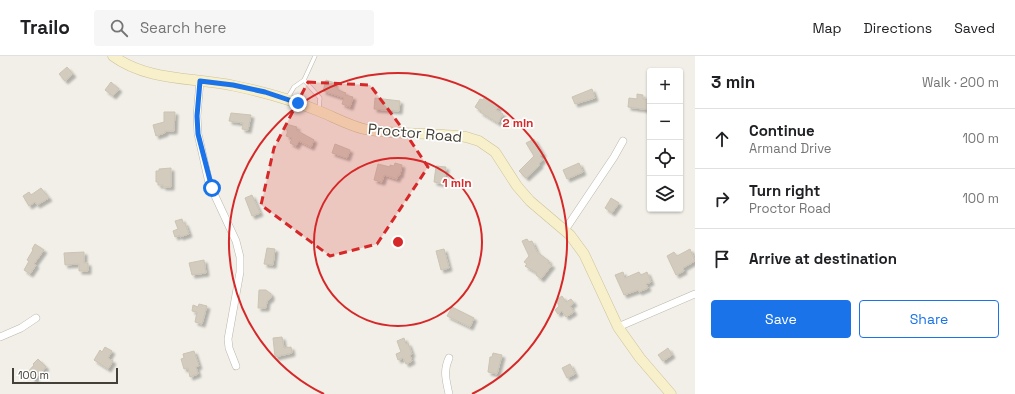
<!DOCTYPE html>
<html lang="en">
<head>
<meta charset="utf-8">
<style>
  body { margin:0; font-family:"Space Grotesk",sans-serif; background:#f6f6f6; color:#202124 }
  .controls { position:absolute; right:12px; top:12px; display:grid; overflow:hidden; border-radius:4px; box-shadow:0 1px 3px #0004 }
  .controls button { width:36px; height:36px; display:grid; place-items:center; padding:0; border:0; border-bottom:1px solid #e0e0e0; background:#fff; color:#202124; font:20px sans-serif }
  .scale { position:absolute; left:12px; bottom:10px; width:106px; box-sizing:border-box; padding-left:4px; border:2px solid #444037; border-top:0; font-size:11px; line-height:14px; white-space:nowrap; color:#444037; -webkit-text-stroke:3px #fff; paint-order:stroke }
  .stop { position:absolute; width:12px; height:12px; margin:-9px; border:3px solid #1a73e8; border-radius:50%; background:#fff }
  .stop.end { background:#1a73e8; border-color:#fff; box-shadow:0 1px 4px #0008 }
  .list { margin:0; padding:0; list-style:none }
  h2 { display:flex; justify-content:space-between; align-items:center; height:52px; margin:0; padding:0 16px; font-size:17px }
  h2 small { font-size:13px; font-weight:400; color:#757577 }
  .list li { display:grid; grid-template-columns:26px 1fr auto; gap:12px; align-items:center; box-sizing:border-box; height:60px; padding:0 16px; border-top:1px solid #e0e0e0 }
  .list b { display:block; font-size:15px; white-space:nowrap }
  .list p { margin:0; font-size:13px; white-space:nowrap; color:#757577 }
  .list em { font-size:13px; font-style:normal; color:#757577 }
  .actions { display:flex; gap:8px; padding:12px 16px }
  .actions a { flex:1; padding:9px 0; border:1px solid #1a73e8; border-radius:4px; text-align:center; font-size:14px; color:#1a73e8 }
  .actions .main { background:#1a73e8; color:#fff }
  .icon { flex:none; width:22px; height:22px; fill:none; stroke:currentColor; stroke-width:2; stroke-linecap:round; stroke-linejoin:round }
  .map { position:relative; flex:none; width:695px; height:338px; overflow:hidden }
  header { display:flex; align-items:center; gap:24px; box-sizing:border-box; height:56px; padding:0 20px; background:#fff; border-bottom:1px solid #e0e0e0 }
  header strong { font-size:19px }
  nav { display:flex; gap:22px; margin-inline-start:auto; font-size:14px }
  .search { width:280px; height:36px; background:#f6f6f6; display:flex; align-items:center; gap:10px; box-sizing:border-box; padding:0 14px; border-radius:4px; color:#757577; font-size:15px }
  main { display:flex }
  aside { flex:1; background:#fff }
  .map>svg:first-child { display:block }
</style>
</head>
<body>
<header>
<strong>Trailo</strong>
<div class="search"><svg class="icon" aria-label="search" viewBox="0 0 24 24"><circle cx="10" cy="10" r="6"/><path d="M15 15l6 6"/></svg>Search here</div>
<nav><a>Map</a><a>Directions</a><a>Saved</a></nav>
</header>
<main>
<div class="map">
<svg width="695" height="338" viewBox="0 0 695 338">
  <defs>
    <filter id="shadow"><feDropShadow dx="3" dy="3" stdDeviation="1" flood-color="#0004"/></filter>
  </defs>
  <rect width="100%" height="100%" fill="#f1efe7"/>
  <path fill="#d2cbbe" stroke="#ccc3b2" filter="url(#shadow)" d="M67 11 73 18 65 25 59 18Z
    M326 24 335 27 334 31 338 32V34L346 37 345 39 353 41 350 51 342 48 344 42 323 35Z
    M111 26 119 33 113 40 105 34Z
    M592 33 595 42 575 48 572 41Z
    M637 38 643 39V43L650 44V54L628 51 629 42 637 43Z
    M375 42 400 45 399 55 374 53Z
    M484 42 499 51 496 54 503 58 498 67 480 56 481 55 475 51 480 43 483 44Z
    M164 56H175L174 75H165V77L156 80 153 69 164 66Z
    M231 57 251 59 248 74 242 73 243 67 229 65Z
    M286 68 297 71 296 74 314 84 311 91 299 85 296 90 290 87 292 82 286 80 288 75 284 72Z
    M534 83 543 98 540 100 543 103 539 108 540 109 526 122 519 115 534 100 526 87Z
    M335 88 350 94 347 102 332 97Z
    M395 107 402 109 400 119H398L397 123 384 119 382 126 374 124 378 108 390 111V109L394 110Z
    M579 107 583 116 567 123 563 114Z
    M436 110 446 111 444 128 434 126Z
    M171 112V131H163V129H158V126H156V115H159V113Z
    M41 132 49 142 37 149 35 146 29 150 23 140 29 136 31 139Z
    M252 139 260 157 252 160 245 142Z
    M611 142 619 147 612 157 605 152Z
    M182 163 183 167H185L189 178 180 181V179L175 181 173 175 178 173 175 165Z
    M527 183 529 186 532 185 537 196 549 205 548 207 552 209 541 223 536 219 537 217 525 210 527 208 524 206 529 200 522 185Z
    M35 188 44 194 34 208 36 209 30 218 24 214 29 205 27 204 33 194 32 193Z
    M267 192 275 193 273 209 264 208Z
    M444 193 449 212 441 214 436 195Z
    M690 193 695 205 683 212 684 215 676 219 667 200 674 196 677 200Z
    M84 196V207H88V215H79V208L65 209 64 197Z
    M204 204 206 217 192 219 189 207Z
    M623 216 625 222 639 216 641 219 647 216 651 226 646 228 648 232 639 236 638 234 624 239 615 219Z
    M259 234H266L271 238V242L267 245 266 252H258Z
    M562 240 566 246 571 243 574 247 570 250 574 256 566 261 562 255 558 258 555 254 559 250 556 244Z
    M199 248 207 250 202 268 195 266 197 256 192 255 193 249 198 251Z
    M452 251 474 262 470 271 447 260Z
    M282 281 284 292 291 291 292 297 275 301 273 282Z
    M404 282 406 288 408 287 412 298 410 299 412 305 406 308 403 302 398 304 396 298 401 296 397 285Z
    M105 291 112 295 108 302 113 305 108 313 94 304 100 294 102 296Z
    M668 292 672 299 663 305 658 299Z
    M194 295 199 310 196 311 198 318 190 321 188 312 184 313 181 303 184 302 183 298Z
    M493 297 502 299 497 318 488 316 490 301H492Z
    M38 303 46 311 34 324 27 317 34 309 33 308Z
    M570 308 575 318 567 322 562 312Z"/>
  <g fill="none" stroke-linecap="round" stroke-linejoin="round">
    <g stroke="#bcb7ab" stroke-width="4.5">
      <path id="service" d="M304 24 315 0
        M287 43 294 31 304 24 320 42 319 54"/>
    </g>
    <g stroke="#bcb7ab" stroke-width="8">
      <path id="minor" d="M200 25 197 60 198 78 209 127 236 185 240 201V216L228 283 229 292 236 310
        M565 174 614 101 623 85
        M618 271 695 238
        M0 281 21 272 36 262
        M449 302C443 315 446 324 449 338"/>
    </g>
    <g stroke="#ccc29c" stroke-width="11">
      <path id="secondary" d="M113 0C149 26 194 21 235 30 264 36 292 44 319 55 334 61 348 69 364 73 376 76 390 76 403 77 424 78 445 78 466 81L479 85 495 96 517 130 530 145 570 179 584 198 618 271 640 302 671 338"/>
    </g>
    <use href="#service" stroke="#fff" stroke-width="3.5"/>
    <use href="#minor" stroke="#fff" stroke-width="7"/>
    <use href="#secondary" stroke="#f8efcb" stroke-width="10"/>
  </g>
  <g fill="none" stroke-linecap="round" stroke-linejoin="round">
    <path stroke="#1a73e8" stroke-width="5" d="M212 132 198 78 197 60 200 25 233 29 265 36 298 47"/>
  </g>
  <path fill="#d62828" fill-opacity="0.2" stroke="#d62828" stroke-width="3" stroke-dasharray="8 5" stroke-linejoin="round" d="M308 26 370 29 402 72 428 111 377 188 330 200 261 149 274 92Z"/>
  <g fill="none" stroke="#d62828" stroke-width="2">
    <circle cx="398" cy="186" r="84"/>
    <path d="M324 338A169 169 0 1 1 472 338"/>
  </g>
  <g text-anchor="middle" stroke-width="3.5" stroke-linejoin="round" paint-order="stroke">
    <g font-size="15" fill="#444037" stroke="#fff">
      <text transform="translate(415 77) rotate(5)" y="5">Proctor Road</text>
    </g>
  </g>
  <circle cx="398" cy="186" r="6" fill="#d62828" stroke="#fff" stroke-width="2"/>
  <g font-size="12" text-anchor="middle" font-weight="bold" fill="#d62828" stroke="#fff" stroke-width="3.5" stroke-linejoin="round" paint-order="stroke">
    <text x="518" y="71">2 min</text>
    <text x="457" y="131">1 min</text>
  </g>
</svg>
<div class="controls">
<button>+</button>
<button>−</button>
<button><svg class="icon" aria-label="locate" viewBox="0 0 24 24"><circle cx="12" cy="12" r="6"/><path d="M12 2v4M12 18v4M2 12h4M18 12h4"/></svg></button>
<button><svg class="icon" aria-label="layers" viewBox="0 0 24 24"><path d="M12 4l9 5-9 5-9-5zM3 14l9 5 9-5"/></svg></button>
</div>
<div class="scale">100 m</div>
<div class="stop" style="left:212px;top:132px"></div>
<div class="stop end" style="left:298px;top:47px"></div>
</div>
<aside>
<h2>3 min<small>Walk · 200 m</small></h2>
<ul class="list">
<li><svg class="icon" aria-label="ahead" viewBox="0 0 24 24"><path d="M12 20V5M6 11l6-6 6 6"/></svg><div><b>Continue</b><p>Armand Drive</p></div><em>100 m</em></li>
<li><svg class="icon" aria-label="right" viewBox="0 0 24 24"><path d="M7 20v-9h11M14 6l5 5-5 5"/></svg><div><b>Turn right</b><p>Proctor Road</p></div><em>100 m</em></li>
<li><svg class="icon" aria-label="arrive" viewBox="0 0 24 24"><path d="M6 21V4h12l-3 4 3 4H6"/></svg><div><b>Arrive at destination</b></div></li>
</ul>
<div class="actions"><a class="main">Save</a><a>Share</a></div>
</aside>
</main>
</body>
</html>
